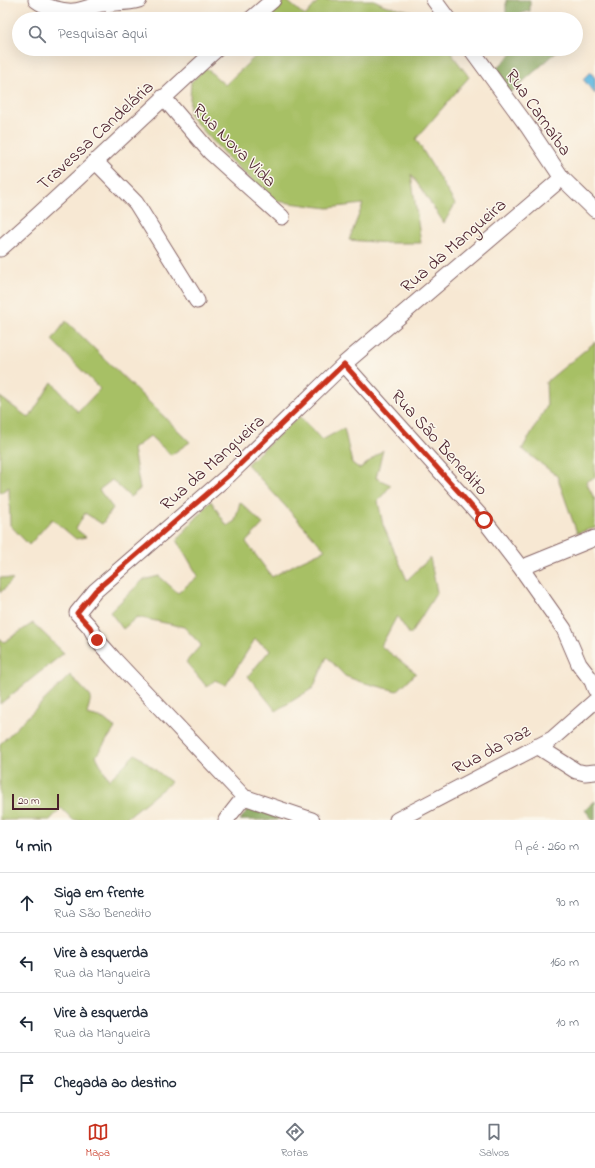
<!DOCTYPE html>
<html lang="pt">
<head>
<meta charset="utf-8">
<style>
  body { margin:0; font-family:"Indie Flower",sans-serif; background:#f2f2f3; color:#1f2937 }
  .scale { position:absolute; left:12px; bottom:10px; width:47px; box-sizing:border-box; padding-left:4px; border:2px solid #4a1f2b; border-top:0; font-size:11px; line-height:14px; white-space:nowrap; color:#4a1f2b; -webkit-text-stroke:3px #fbf7ec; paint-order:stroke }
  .stop { position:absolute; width:12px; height:12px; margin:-9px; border:3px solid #c8321e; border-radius:50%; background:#fff }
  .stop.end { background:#c8321e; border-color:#fff; box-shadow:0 1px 4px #0008 }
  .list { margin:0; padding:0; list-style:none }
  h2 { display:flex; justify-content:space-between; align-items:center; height:52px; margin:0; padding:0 16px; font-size:17px }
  h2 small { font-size:13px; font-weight:400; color:#747a83 }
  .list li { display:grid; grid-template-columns:26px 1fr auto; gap:12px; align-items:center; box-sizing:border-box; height:60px; padding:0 16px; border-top:1px solid #e0e1e3 }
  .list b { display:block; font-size:15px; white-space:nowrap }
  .list p { margin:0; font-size:13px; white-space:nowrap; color:#747a83 }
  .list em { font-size:13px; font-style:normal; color:#747a83 }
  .icon { flex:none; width:22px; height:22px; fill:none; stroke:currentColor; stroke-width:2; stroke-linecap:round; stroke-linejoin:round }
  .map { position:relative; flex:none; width:595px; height:820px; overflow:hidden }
  .search { position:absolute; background:#fff; box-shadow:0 4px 16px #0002; left:12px; right:12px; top:12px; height:44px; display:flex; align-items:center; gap:10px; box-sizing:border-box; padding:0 14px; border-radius:22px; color:#747a83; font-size:15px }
  .sheet { height:292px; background:#fff }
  nav { display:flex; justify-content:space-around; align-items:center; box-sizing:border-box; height:56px; border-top:1px solid #e0e1e3; background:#fff; font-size:11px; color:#747a83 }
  nav a { display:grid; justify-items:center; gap:2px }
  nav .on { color:#c8321e }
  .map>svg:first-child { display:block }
</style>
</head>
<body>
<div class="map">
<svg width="595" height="820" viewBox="0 0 595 820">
  <rect width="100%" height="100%" fill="#fbf7ec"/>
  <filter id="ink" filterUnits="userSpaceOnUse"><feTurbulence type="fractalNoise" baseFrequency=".025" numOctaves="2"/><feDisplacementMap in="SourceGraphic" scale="8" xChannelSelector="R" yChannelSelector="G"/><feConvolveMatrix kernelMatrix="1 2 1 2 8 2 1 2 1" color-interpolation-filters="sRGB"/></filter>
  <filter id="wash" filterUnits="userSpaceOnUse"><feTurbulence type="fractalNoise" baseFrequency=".012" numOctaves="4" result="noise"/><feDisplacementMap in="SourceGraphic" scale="16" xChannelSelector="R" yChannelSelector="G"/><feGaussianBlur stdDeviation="0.9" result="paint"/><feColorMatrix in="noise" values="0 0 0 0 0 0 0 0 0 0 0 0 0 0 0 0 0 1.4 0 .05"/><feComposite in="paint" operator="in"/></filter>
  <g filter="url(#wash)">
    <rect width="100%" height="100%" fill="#f7e8d3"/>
    <path fill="#a7c065" stroke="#787048" d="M286 0 305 16 319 0H374L384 5 423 14 426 19H264Z
      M263 49H448L469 77 416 139 455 204 444 223 411 174 421 243H387L349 240 363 204 328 208 275 201 230 160 189 115 191 82 206 68 225 85Z
      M66 321 190 442 171 455 150 436 133 449 140 489 130 497 112 480 99 490 113 508 102 524 85 513 76 529 86 537 76 539 52 519 29 545 10 525 9 487 0 493V397L29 418 52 382 78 412 100 389 52 340Z
      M595 342V477L586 482 595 500V528L577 533 557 476 522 449 547 406 546 382Z
      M299 416 322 440 344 428 352 463 360 469 383 450 376 478 391 485 378 501 383 525 407 580 430 558 437 592 410 635 397 616 381 646 416 673 397 691 361 682 345 676 327 657 313 688 276 711 248 676 270 650 255 639 226 685 215 680 207 687 186 662 201 645 184 627 137 617 123 629 110 612 143 580 159 576 178 593 198 576 177 540 211 501 227 526 235 521 240 502 263 524 246 542 272 577 301 561 325 550 247 464Z
      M0 577 13 580 0 593Z
      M33 623 64 653 0 704V638L4 642Z
      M70 675 91 697 87 715 104 719 115 728 96 756 109 780 135 754 171 782 124 820H73L61 808 50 820H0V744Z"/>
    <path fill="#85a65a" stroke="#686242" d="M506 0H530V11L506 18Z
      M517 49H560L508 95 493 72Z
      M595 801V820H593L585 810Z
      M250 807 280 815 277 820H240Z"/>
    <path fill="#64bae1" stroke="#576c86" d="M590 72 595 78V94L583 79Z"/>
  </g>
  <g filter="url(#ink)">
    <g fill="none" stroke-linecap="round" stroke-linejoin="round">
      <g stroke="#876566" stroke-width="17">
        <path id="street" d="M36 0C45 7 63 12 74 11 84 10 93 5 102 4 114 2 127 4 139 0
          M434 0 448 19
          M251 19 273 0
          M471 49 528 127 562 178 595 210
          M163 97 210 152 282 217
          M95 161 136 203 197 301
          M0 249C74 184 144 115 217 49
          M344 364 484 520 521 568 564 629 579 664 592 681 595 689
          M521 568 595 538
          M537 746 576 771 585 773 595 772
          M226 820 244 797
          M312 820 244 797 113 658 97 640 90 627 77 613 95 591 230 474 344 364 562 178
          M397 820 552 739 595 701"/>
      </g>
      <use href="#street" stroke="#fff" stroke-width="15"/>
    </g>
  </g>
  <g fill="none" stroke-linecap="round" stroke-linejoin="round" filter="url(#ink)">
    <path stroke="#c8321e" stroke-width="5" d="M97 640 90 627 77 613 95 591 230 474 344 364 484 520"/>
  </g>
  <g text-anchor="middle" stroke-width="3" stroke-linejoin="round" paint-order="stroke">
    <g font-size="18" fill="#4a1f2b" stroke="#fbf7ec">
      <text transform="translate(539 112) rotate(55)" y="6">Rua Carnaíba</text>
      <text transform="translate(95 135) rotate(-43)" y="6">Travessa Candelária</text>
      <text transform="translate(235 145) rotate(45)" y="6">Rua Nova Vida</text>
      <text transform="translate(453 245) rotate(-41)" y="6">Rua da Mangueira</text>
      <text transform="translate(440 442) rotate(48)" y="6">Rua São Benedito</text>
      <text transform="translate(212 462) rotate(-42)" y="6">Rua da Mangueira</text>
      <text transform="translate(491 749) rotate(-28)" y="6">Rua da Paz</text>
    </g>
  </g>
</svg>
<div class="scale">20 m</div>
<div class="stop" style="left:484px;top:520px"></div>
<div class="stop end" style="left:97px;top:640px"></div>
<div class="search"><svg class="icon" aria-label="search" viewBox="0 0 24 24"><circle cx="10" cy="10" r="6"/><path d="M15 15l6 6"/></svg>Pesquisar aqui</div>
</div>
<section class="sheet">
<h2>4 min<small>A pé · 260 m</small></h2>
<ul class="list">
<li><svg class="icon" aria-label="ahead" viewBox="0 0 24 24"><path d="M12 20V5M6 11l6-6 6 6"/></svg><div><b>Siga em frente</b><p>Rua São Benedito</p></div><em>90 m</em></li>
<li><svg class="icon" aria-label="left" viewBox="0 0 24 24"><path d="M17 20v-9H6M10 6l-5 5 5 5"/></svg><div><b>Vire à esquerda</b><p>Rua da Mangueira</p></div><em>160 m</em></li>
<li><svg class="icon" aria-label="left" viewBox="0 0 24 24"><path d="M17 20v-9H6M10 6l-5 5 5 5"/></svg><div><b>Vire à esquerda</b><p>Rua da Mangueira</p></div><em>10 m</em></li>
<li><svg class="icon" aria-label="arrive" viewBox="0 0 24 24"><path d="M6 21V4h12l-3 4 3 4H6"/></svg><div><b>Chegada ao destino</b></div></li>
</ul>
</section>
<nav>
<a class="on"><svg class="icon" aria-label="map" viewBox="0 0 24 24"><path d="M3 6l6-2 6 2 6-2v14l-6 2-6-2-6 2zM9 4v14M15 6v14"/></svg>Mapa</a>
<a><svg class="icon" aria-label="directions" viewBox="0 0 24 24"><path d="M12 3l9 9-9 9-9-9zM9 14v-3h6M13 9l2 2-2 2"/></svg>Rotas</a>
<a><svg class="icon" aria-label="saved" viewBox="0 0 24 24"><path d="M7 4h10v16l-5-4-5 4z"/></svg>Salvos</a>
</nav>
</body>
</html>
